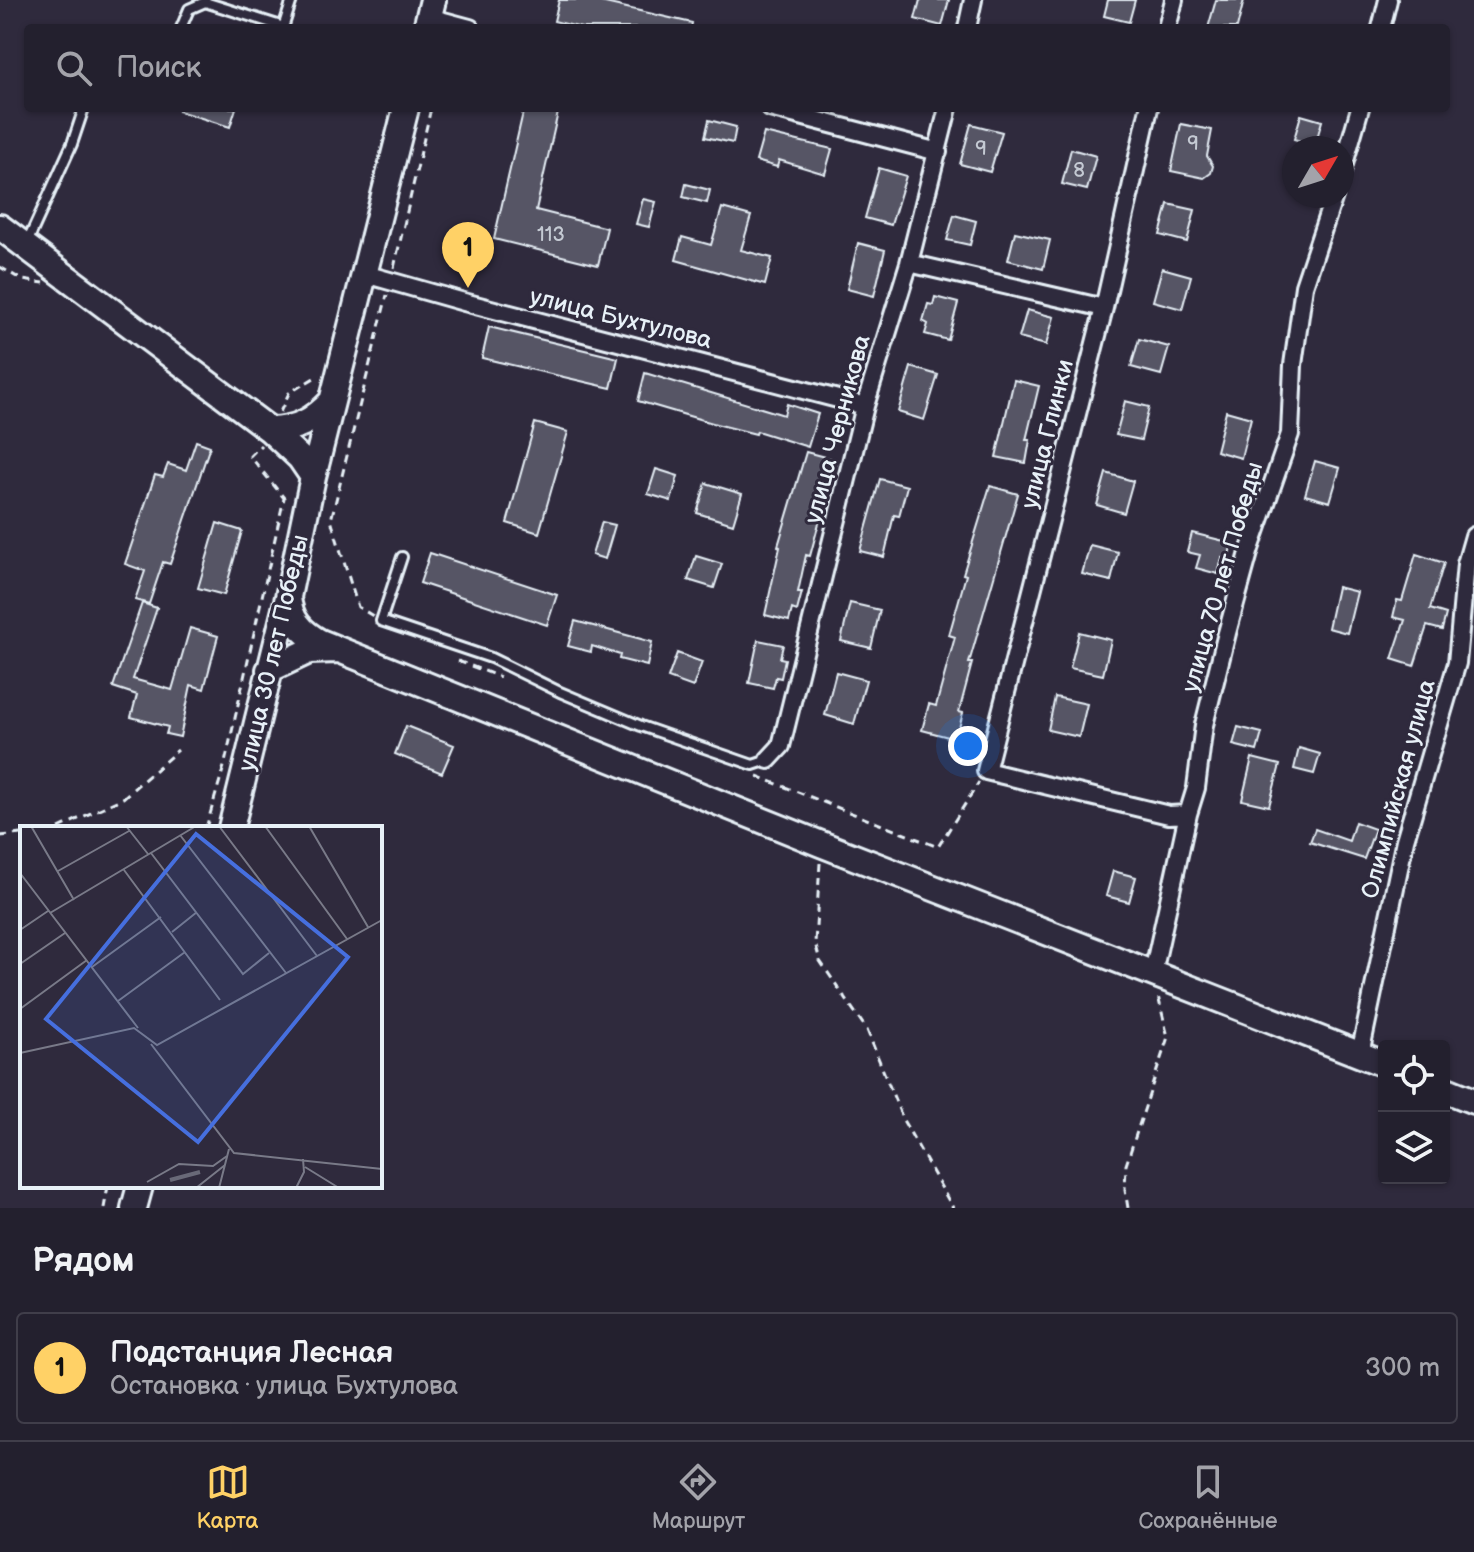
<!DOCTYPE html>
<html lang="ru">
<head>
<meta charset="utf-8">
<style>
  body { margin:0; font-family:"Balsamiq Sans",sans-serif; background:#2b2836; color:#f1f3f6 }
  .controls { position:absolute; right:24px; bottom:24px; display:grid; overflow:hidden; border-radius:8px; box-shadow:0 2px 6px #0004 }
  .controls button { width:72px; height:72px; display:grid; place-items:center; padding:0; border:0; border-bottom:2px solid #403e4a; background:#23202e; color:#f1f3f6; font:40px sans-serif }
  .compass { position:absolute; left:1282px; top:136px; width:72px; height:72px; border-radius:50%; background:#23202e; box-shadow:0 2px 6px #0004; rotate:51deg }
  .you { position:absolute; left:968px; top:746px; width:28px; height:28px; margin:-20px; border:6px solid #fff; border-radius:50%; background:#1a73e8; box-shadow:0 0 0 12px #1a73e833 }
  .badge { display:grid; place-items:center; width:52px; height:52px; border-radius:50%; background:#ffd166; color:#111; font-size:26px; font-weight:700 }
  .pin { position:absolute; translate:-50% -66px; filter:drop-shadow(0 2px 4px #0008) }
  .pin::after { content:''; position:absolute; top:42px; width:28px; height:24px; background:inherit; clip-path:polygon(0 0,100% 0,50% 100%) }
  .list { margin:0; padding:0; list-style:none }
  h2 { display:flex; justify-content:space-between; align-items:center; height:104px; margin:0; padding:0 32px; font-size:34px }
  h2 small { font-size:26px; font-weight:400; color:#a3a3aa }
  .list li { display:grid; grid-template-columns:52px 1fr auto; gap:24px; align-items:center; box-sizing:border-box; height:112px; margin:0 16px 16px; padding:0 16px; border:2px solid #403e4a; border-radius:8px }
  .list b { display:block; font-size:30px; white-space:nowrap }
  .list p { margin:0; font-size:26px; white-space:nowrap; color:#a3a3aa }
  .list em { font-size:26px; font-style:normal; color:#a3a3aa }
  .icon { flex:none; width:44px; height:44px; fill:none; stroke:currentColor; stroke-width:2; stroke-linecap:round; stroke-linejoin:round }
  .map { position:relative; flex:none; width:1474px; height:1208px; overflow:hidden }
  .search { position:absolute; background:#23202e; box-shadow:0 2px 6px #0004; left:24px; right:24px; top:24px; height:88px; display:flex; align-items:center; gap:20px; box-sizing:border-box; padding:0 28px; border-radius:8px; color:#a3a3aa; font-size:30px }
  .sheet { height:232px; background:#23202e }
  nav { display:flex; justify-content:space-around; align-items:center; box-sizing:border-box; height:112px; border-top:2px solid #403e4a; background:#23202e; font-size:22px; color:#a3a3aa }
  nav a { display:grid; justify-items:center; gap:4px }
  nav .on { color:#ffd166 }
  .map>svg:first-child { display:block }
</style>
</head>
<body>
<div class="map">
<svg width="1474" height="1208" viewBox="0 0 1474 1208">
  <rect width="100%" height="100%" fill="#2f2a3d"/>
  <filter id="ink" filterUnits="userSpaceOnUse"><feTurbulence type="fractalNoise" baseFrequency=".0125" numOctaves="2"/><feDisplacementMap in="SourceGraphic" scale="16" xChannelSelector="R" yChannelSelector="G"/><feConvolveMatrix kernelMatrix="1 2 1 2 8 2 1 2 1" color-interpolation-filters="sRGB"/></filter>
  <g filter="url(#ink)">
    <path fill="#575565" stroke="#e8f1f8" stroke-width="2" d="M559 0H592L692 23 691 28H582L554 21Z
      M920 0H949L942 26 915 19Z
      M1108 0H1135L1129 22 1104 16Z
      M1216 0H1244L1237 28H1208Z
      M180 108H236L230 127 179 111Z
      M524 108H559L536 210 607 228 598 265 494 239Z
      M1301 115 1322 121 1315 145 1294 139Z
      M709 120 736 127 733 143 705 137Z
      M971 124 1002 132 990 172 960 164Z
      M1181 124 1212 130 1207 156 1213 166 1211 173 1204 178 1171 171Z
      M764 133 832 149 825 174 779 160 777 167 756 161Z
      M1071 149 1096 156 1087 190 1062 184Z
      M879 168 906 176 891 225 865 218Z
      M686 184 710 190 707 203 683 197Z
      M643 199 656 202 649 227 636 224Z
      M1168 204 1195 210 1187 242 1160 235Z
      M722 208 751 216 741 250 772 258 765 285 676 260 682 237 711 245Z
      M954 215 976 221 970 245 947 240Z
      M1015 232 1050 240 1043 269 1008 260Z
      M858 243 885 250 874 296 847 289Z
      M1162 268 1191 276 1182 309 1153 301Z
      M935 297 958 303 948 340 925 334 928 324 923 321 928 304 933 305Z
      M1027 310 1054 317 1046 345 1019 338Z
      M489 327 618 358 611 388 482 358Z
      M1139 339 1169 347 1161 375 1131 367Z
      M911 367 938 375 924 420 898 412Z
      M645 373 784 415 787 404 818 414 808 447 757 431 756 434 716 424 638 401Z
      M1014 380 1039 386 1026 440H1030L1026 463 996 457Z
      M1125 401 1149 407 1141 440 1116 435Z
      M1226 411 1251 418 1241 458 1216 451Z
      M535 423 568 432 539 533 507 523Z
      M196 441 210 446 170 564 163 562 149 604 135 600 145 571 125 564 155 475 163 477 168 464 186 470Z
      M806 452 836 460 810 556 806 555 798 592H802L797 611 792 609 789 621 765 615 780 547 778 546Z
      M1315 461 1340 468 1330 502 1305 495Z
      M656 469 678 476 671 501 648 494Z
      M1106 473 1133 481 1124 513 1097 505Z
      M880 479 907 486 899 516 894 515 884 557 860 551Z
      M706 483 742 494 733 524 697 513Z
      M990 486 1018 494 969 663H972L959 712 963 713 956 739 922 730 929 704 936 706 955 637 949 635 966 575 963 574Z
      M602 522 615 525 605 559 592 555Z
      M217 523 242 531 224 595 198 588Z
      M1192 533 1232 543 1228 559 1222 558 1218 574 1196 568 1200 555 1187 552Z
      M1090 545 1118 552 1111 581 1082 574Z
      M430 553 557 595 547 625 420 583Z
      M1416 554 1444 563 1430 609 1446 614 1442 630 1427 626 1414 666 1392 659 1405 620 1393 617 1397 600 1402 601Z
      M696 556 722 564 714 588 688 580Z
      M1337 587 1357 592 1347 633 1328 628Z
      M142 603 157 608 133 679 172 690 190 628 218 636 204 689 191 685 180 737 166 734 168 727 131 717 137 695 113 687Z
      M850 603 880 610 871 648 841 641Z
      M575 621 652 642 647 666 619 659 620 655 592 646 591 652 568 646Z
      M1079 632 1111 640 1103 675 1070 668Z
      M758 640 783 645 780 658 785 659 781 678 776 677 773 688 749 683Z
      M677 653 702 662 693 687 668 678Z
      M836 672 866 680 854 724 825 715Z
      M1055 697 1087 704 1079 737 1048 730Z
      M406 726 454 745 442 773 395 754Z
      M1238 727 1262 733 1257 751 1233 745Z
      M1299 748 1320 754 1314 774 1294 769Z
      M1252 758 1280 765 1269 806 1242 800Z
      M1355 822 1375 829 1364 859 1310 842 1315 829 1349 841Z
      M1113 871 1136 877 1129 902 1106 896Z"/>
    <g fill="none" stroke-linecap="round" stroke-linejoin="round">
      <g stroke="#e8f1f8" stroke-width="14">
        <path id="lane" d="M181 28 189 9 205 2 284 27
          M283 28 292 0
          M27 243 72 144 84 108
          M402 557 381 621 491 658 560 692 641 726 753 765 768 760"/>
      </g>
      <g stroke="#e8f1f8" stroke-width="22">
        <path id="street" d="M429 17 470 28
          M967 28 973 0
          M1167 28 1174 0
          M1381 28 1388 0
          M770 108 938 152
          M1149 108 1104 308 986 771 1169 815 1188 814
          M1342 171 1360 108
          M909 263 1104 308
          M365 274 464 302 865 406
          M768 760 781 746 865 406 909 263 948 108
          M1153 973 1188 814 1196 788 1204 725 1227 633 1250 549 1290 434 1293 365 1304 286 1334 196
          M1360 1054 1405 840 1457 663 1466 564 1474 536"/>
      </g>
      <g stroke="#e8f1f8" stroke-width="30">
        <path id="secondary" d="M426 28 433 0
          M0 227 270 430 300 458 313 477
          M270 430C297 430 314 420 332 401
          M288 597C290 619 301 632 320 642L821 844 1384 1064
          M269 670 309 651 337 650
          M231 828 288 597 313 477 406 108
          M1444 1089 1474 1101
          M134 1208 140 1186"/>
      </g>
      <path stroke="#e8f1f8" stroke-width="3" stroke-dasharray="8 6" stroke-linecap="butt" d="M0 267 22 280 44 283
        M394 268 431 108
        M280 412 289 393 319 375
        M373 616 358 607 331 520 387 295
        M458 661 500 677
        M757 776 938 847 979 782
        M59 828 123 798 178 750
        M206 828 225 763 284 498 250 456 261 445
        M0 836 22 834
        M820 863 815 943 820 961 867 1030 903 1120 953 1208
        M104 1208 108 1186
        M1128 1208 1125 1190 1126 1165 1168 1037 1158 996"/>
      <use href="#lane" stroke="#2f2a3d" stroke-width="8"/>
      <use href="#street" stroke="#2f2a3d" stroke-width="16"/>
      <use href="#secondary" stroke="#2f2a3d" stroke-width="24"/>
    </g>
  </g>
  <g text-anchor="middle" stroke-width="6" stroke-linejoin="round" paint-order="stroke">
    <g font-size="20" fill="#c4cad3">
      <text x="1193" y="150">9</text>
      <text x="981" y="155">9</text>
      <text x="1079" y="177">8</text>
      <text x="551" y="241">113</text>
    </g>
    <g font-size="24" fill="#e8f1f8" stroke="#2f2a3d">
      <text transform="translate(621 318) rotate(14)" y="8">улица Бухтулова</text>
      <text transform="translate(837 429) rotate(-75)" y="8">улица Черникова</text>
      <text transform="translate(1047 434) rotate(-76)" y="8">улица Глинки</text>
      <text transform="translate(1222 577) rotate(-74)" y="8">улица 70 лет Победы</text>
      <text transform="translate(273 653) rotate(-77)" y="8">улица 30 лет Победы</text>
      <text transform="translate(1398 789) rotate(-75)" y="8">Олимпийская улица</text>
    </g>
  </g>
  <g transform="translate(20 826)">
    <rect width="362" height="362" fill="#2f2a3d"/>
    <path fill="none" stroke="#696978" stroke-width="4" d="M150 354 180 346"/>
    <path fill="none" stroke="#797a88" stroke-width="2" d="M11 0 54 74M106 0 128 28M199 0 297 130M245 0 327 113M289 0 348 101M160 9 266 147M131 27 223 148 249 127M104 44 200 174M38 45 109 5M0 47 118 202M30 87 176 0M0 104 28 85M152 106 177 86M0 138 45 107M72 141 141 91M98 175 165 126M0 183 67 134M131 218 214 327 362 343M0 227 114 202 137 219 362 94M285 341 319 362M127 356 159 338 193 340 207 330M176 362 205 339M199 362 209 323M276 362 284 346 283 333"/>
    <path fill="#466fde" fill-opacity="0.15" stroke="#466fde" stroke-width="4" d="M176 8 328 131 178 316 26 193Z"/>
    <rect width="362" height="362" fill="none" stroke="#e8f1f8" stroke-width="4"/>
  </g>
</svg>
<div class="controls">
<button><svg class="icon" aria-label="locate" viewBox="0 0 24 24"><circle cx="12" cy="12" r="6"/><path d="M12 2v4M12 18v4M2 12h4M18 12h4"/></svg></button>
<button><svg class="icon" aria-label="layers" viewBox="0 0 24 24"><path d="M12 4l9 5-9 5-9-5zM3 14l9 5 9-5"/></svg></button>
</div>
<svg class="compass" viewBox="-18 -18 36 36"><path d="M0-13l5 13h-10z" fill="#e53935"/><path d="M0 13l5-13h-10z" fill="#a3a3aa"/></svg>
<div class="you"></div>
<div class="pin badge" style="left:468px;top:288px">1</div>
<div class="search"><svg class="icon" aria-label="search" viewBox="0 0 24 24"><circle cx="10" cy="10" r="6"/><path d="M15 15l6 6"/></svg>Поиск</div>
</div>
<section class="sheet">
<h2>Рядом<small></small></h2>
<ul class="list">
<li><span class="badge">1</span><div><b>Подстанция Лесная</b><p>Остановка · улица Бухтулова</p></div><em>300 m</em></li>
</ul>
</section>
<nav>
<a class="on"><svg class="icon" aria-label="map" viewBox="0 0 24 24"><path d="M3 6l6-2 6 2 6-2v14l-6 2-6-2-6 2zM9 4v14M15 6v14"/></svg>Карта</a>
<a><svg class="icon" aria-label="directions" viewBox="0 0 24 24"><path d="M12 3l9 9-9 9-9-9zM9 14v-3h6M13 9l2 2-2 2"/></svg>Маршрут</a>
<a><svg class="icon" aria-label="saved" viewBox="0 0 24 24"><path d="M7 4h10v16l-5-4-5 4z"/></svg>Сохранённые</a>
</nav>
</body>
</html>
